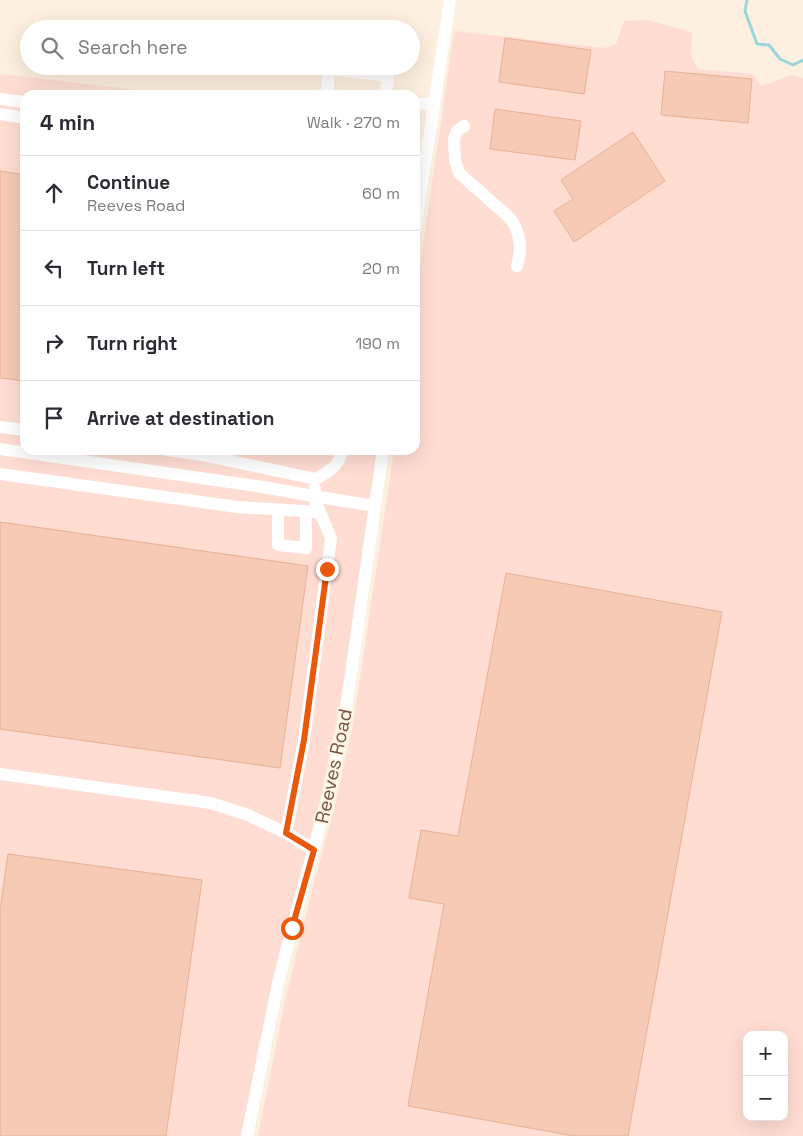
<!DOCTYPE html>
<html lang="en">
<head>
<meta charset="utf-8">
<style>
  body { margin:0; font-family:"Space Grotesk",sans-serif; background:#f2f2f3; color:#2b2b33 }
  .controls { position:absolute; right:15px; bottom:15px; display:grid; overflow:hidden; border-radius:10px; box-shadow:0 5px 20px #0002 }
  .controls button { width:45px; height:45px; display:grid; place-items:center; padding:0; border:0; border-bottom:1px solid #e1e1e2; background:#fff; color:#2b2b33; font:25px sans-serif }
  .stop { position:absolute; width:15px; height:15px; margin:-11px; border:4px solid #ea580c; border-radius:50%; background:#fff }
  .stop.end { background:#ea580c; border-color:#fff; box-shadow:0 1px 5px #0008 }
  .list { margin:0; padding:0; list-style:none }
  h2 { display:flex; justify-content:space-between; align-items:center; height:65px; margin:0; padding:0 20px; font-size:21px }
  h2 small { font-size:16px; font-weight:400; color:#7c7c81 }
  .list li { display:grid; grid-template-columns:32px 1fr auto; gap:15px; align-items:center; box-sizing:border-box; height:75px; padding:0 20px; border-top:1px solid #e1e1e2 }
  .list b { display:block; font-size:19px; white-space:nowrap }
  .list p { margin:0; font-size:16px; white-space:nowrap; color:#7c7c81 }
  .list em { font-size:16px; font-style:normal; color:#7c7c81 }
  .icon { flex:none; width:28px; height:28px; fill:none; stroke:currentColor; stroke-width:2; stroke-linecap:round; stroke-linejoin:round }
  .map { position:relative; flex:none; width:803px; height:1136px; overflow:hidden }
  .search { position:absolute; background:#fff; box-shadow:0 5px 20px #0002; left:20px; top:20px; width:400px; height:55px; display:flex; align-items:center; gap:12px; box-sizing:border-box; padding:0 18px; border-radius:28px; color:#7c7c81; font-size:19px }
  .panel { position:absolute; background:#fff; box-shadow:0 5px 20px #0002; left:20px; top:90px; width:400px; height:365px; border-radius:15px }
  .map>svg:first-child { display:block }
</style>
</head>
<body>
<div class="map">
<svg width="803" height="1136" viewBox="0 0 803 1136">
  <rect width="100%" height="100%" fill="#fef0e0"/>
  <path fill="#ffddd3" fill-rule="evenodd" d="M647 20 692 32 691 56 698 69 753 74 761 86 792 75 803 78V1136H258L285 1001 312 891 335 806 353 725 394 450H415V302L453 38 455 31 604 48 616 44 624 21ZM747 1035H784V1117H747Z
    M0 74 182 95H25V450H377L342 693 321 796 272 986 242 1136H0Z"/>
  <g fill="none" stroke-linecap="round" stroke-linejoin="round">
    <path stroke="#98d6dc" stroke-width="3" d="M747 0 745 11 757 44 769 45 780 59 793 65 803 60"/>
  </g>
  <path fill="#f6cab5" stroke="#eaaf94" d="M505 38 591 50 584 94 499 82Z
    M665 71 752 79 748 123 661 115Z
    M495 109 581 121 575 160 490 149Z
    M633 132 665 181 574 242 554 211 573 199 561 180Z
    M0 171 25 175V381L0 378Z
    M0 522 308 566 280 768 0 729Z
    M506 573 722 612 628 1136H574L408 1106 444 904 409 898 421 830 458 836Z
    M8 854 202 880 166 1136H0V911Z"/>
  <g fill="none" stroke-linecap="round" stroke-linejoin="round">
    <path stroke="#fff" stroke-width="12" d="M327 95 329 69 388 76 386 95
      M0 99 25 102
      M415 104H434
      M0 114 25 118
      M464 126 457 131 454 139 455 160 459 173 511 219C521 236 522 247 517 266
      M415 230 450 0
      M0 427 25 430
      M0 449 263 487 313 496 331 538 304 741 286 833 314 850
      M167 450 202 455 316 479C330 470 339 467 342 450
      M0 474 237 507 319 512
      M315 489 313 496 375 506
      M278 511V545L306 548V512
      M0 774 211 803 248 815 286 833
      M247 1136 278 983 292 928 330 790 343 730 383 450"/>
  </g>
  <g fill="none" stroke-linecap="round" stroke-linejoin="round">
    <path stroke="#ea580c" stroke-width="6" d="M292 928 314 850 286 833 304 740 327 569"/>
  </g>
  <g text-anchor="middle" stroke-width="4" stroke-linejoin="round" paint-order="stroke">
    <g font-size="19" fill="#775345" stroke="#fff5e8">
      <text transform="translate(333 766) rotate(-78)" y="7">Reeves Road</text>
    </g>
  </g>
</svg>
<div class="controls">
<button>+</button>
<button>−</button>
</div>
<div class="stop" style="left:292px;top:928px"></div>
<div class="stop end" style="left:327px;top:569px"></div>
<div class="search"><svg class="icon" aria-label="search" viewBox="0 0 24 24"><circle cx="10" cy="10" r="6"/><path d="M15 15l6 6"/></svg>Search here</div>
<section class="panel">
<h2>4 min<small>Walk · 270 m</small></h2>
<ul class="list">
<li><svg class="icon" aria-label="ahead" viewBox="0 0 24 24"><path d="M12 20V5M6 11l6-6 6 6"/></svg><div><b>Continue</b><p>Reeves Road</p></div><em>60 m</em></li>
<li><svg class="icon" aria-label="left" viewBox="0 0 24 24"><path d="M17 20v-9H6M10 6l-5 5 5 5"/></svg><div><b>Turn left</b></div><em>20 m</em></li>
<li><svg class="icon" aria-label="right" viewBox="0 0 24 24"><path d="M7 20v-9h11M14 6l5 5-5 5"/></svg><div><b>Turn right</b></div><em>190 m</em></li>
<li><svg class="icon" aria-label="arrive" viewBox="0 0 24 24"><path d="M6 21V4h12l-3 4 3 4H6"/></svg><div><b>Arrive at destination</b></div></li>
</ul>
</section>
</div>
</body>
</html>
